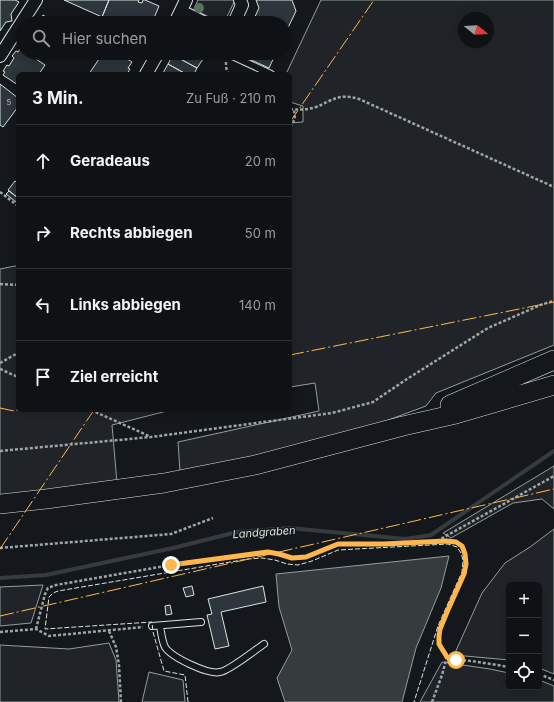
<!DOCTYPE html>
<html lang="de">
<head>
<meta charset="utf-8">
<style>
  body { margin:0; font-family:Inter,sans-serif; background:#1d2022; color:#f1f3f6 }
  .controls { position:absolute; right:12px; bottom:12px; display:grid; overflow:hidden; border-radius:6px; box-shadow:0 2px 10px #0003 }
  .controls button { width:36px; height:36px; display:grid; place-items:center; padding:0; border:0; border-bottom:1px solid #2f3234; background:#0f1215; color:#f1f3f6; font:20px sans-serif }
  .compass { position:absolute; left:458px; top:12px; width:36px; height:36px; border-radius:50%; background:#0f1215; box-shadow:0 2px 10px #0003; rotate:108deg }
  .stop { position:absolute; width:12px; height:12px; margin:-9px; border:3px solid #ffb74d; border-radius:50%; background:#fff }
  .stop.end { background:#ffb74d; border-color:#fff; box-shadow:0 1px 4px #0008 }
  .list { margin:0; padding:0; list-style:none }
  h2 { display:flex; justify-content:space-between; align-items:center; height:52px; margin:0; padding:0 16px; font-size:17px }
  h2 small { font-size:13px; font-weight:400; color:#9b9ea0 }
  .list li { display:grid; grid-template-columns:26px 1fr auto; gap:12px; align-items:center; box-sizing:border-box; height:72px; padding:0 16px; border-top:1px solid #2f3234 }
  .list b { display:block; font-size:15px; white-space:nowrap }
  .list em { font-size:13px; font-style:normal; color:#9b9ea0 }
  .icon { flex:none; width:22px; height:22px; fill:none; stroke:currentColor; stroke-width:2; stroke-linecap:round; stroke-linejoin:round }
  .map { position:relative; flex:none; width:554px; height:702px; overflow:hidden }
  .search { position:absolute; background:#0f1215; box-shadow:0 2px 10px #0003; left:16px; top:16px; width:276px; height:44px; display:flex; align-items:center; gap:10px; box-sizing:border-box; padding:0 14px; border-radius:22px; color:#9b9ea0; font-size:15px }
  .panel { position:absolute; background:#0f1215; box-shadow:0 2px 10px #0003; left:16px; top:72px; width:276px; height:340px; border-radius:6px }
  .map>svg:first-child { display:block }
</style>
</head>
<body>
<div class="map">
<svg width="554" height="702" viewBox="0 0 554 702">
  <rect width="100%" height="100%" fill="#14181c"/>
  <path fill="#202428" stroke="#939e99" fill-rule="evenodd" d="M198 0H235L224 23H220L194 9Z
    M321 0H554V345L436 393 426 406 364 429 285 450 180 472 178 442 319 411 315 383 290 387V123L303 122V106L290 102V74H286ZM464 18H488V42H464Z
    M15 266H18V410H171L112 425 117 483 0 496V269Z
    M554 466V509L542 499 513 503 451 538 443 533Z
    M554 529V674L539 668V585H509V660L454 655 482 593 505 563 530 547Z
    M43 585 31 623 0 626V587Z
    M109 643 116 660 119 702H0V645L69 649Z
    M442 662 490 669 509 673V687H539V680L554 686V702H420Z
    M149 672 183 680 185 702H142Z"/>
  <path fill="#363b3e" stroke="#939e99" d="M449 556 441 588 416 648 402 702H285L277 678 292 650 279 607 276 574Z"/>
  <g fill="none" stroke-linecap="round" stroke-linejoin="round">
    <path stroke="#363b3e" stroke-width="4" d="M0 578 46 575 173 548 237 532 289 528 406 539 431 535 554 451"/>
  </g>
  <path fill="#2c363c" stroke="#d8e6dc" d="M0 0H15L19 2 11 14 12 21 6 22 0 31Z
    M64 0H109L102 17Z
    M109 0H139L138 2 142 3 143 0H145L159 6 152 23H115L102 17Z
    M256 0H292L296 11 285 34V23H252L259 8Z
    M43 15 56 23H36L35 22 39 17 41 18Z
    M20 49 23 50V53H27L45 65 39 74H18V85L3 75 5 72 3 71 7 65 9 66 14 58 12 56 16 51 18 52Z
    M103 53H118L132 62 128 68 130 69 127 74H89Z
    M174 53H192L203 59 197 68 173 55Z
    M192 53H206L203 59Z
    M239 53H276L269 68 238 54Z
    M173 55 197 68 194 74H186L168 64Z
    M168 64 186 74H164L163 73Z
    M0 84 18 98V107L3 127 0 125Z
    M15 181 18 183V198L8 190Z
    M9 191 18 198 16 202 6 194Z
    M192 586 194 595 186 597 183 588Z
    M263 586 266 602 221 612 229 646 215 649 207 615 212 614 208 599Z
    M170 605 172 614 166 615 165 606Z"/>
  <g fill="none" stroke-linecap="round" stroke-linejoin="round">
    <g stroke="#d8e6dc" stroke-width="8">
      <path id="service" d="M228 53V54L271 74
        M152 626 201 622
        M160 626C161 632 162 641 165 647 171 657 208 675 220 672 229 671 255 650 264 644"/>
    </g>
    <g stroke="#d8e6dc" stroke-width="14">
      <path id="minor" d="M181 11 205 23
        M175 23 186 0
        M234 23 242 5 240 0
        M0 56 36 0
        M146 74 158 53"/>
    </g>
    <g stroke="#d8e6dc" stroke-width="20">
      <path id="primary" d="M450 405 554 360
        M0 504 46 499 164 483 255 465 403 426 456 414 554 385"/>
    </g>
    <path stroke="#9da8a2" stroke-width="2.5" stroke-dasharray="3 2" stroke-linecap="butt" d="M226 62V67L228 74
      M290 109C299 110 307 110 316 107 333 100 339 93 359 99L554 187
      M290 127 295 119 294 110
      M0 192 18 206
      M0 284 18 285
      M0 363 18 353
      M0 369 18 377
      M91 410 149 436
      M0 451 151 437 332 413 373 402 407 379 488 328 543 304 554 301
      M437 541 554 476
      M0 548 171 534 213 518
      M36 629 45 594 48 588 56 585 171 565 252 554 268 552 279 554 292 558 306 557 338 544H384L446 541C449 541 453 541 456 542 468 547 466 563 464 574L440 629 439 637V644L447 657 456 660 472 661 497 665 509 667
      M109 631 116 647 119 665 121 702
      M0 632 36 629 49 636 143 627
      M539 674 554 680
      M432 702 442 675 447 657"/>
    <use href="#service" stroke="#14181c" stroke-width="6"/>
    <use href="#minor" stroke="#14181c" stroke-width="12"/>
    <use href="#primary" stroke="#14181c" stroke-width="19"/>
    <path stroke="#d8e6dc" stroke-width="1" stroke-dasharray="5 2" stroke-linecap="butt" d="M188 702 185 675 164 671 153 632 152 622 45 629 49 597 53 593 58 591 248 559 262 558 275 560 287 564 298 565 312 561 338 550 448 544 457 547 461 553 463 560 462 572 438 626 414 702"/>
    <path stroke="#ffb74d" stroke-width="1" stroke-dasharray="14 3 2 3" stroke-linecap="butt" d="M290 122 374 0
      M290 355 554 302
      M0 408 14 411 18 410
      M0 549 94 410
      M0 616 554 489"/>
  </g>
  <circle fill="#55745f" cx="199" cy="8" r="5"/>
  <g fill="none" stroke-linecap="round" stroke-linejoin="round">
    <path stroke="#ffb74d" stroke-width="5" d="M171 565 268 552 279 554 292 558 306 557 338 544H384L446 541 456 542 462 546 465 554 466 564 464 574 447 612 440 629 439 636V644L447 657 456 660"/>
  </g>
  <g text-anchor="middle" stroke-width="3" stroke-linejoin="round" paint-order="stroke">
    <g font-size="8" fill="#adbab4">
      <text x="9" y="105">5</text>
    </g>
    <g font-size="11" font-style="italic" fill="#d8e6dc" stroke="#14181c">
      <text transform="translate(264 532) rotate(-4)" y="4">Landgraben</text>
    </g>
  </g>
</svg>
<div class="controls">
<button>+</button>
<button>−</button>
<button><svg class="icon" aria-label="locate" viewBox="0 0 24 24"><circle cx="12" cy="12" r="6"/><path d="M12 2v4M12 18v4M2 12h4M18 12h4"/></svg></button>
</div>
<svg class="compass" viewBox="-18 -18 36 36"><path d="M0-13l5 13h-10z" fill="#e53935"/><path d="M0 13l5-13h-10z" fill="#9b9ea0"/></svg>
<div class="stop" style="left:456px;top:660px"></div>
<div class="stop end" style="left:171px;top:565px"></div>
<div class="search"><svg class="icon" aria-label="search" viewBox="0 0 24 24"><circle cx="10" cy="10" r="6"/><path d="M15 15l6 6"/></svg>Hier suchen</div>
<section class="panel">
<h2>3 Min.<small>Zu Fuß · 210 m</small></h2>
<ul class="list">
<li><svg class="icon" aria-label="ahead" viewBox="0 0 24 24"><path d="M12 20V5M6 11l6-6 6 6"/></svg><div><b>Geradeaus</b></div><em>20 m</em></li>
<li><svg class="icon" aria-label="right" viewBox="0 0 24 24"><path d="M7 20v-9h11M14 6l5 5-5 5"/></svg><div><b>Rechts abbiegen</b></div><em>50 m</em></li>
<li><svg class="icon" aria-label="left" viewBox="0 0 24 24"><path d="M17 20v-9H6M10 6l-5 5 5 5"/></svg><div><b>Links abbiegen</b></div><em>140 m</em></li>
<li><svg class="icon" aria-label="arrive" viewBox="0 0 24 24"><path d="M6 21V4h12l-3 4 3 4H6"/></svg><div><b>Ziel erreicht</b></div></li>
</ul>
</section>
</div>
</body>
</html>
